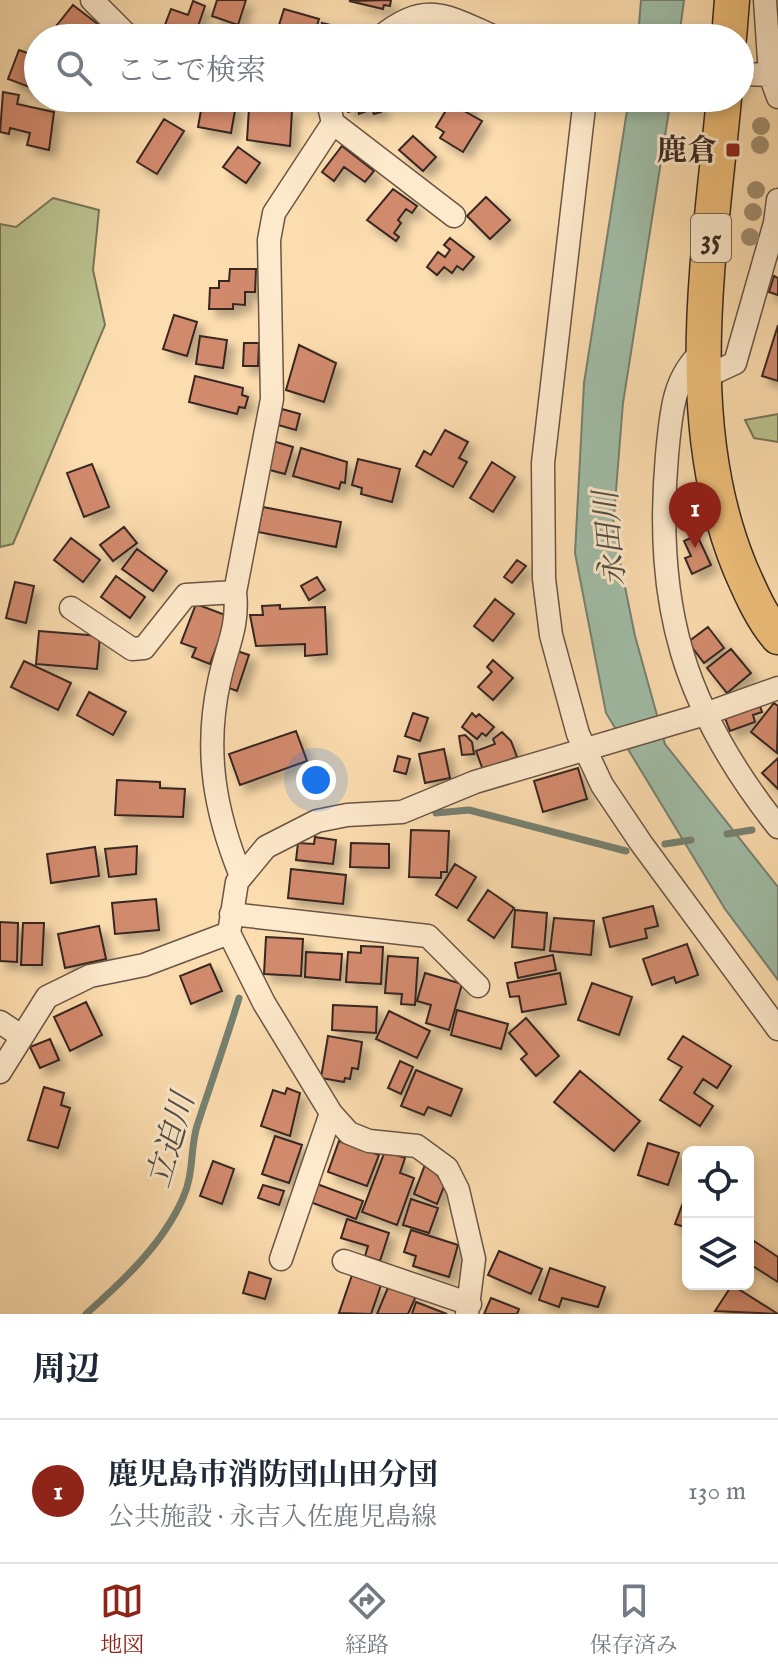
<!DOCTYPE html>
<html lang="ja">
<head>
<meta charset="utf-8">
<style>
  body { margin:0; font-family:"IM FELL English","Noto Serif JP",serif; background:#f6f6f7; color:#1f2937 }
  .controls { position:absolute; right:24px; bottom:24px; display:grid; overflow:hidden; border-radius:12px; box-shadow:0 4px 12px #0003 }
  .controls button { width:72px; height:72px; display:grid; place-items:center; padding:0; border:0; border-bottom:2px solid #e0e1e3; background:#fff; color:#1f2937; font:40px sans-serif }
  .you { position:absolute; left:316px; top:780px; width:28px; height:28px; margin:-20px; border:6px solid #fff; border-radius:50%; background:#1a73e8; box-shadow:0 0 0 12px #1a73e833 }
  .badge { display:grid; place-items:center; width:52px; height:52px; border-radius:50%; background:#8f2418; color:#fff; font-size:26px; font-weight:700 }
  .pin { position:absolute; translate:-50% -66px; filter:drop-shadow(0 2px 4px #0008) }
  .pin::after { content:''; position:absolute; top:42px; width:28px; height:24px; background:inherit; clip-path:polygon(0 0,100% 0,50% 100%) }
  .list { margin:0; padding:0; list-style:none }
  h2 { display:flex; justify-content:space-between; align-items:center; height:104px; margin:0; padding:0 32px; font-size:34px }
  h2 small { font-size:26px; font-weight:400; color:#747a83 }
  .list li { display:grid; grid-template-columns:52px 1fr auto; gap:24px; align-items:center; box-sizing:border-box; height:144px; padding:0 32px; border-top:2px solid #e0e1e3 }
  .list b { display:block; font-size:30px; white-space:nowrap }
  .list p { margin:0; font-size:26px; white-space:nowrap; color:#747a83 }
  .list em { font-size:26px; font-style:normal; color:#747a83 }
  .icon { flex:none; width:44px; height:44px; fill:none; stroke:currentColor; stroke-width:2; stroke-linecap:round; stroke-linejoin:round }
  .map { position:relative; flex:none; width:778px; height:1314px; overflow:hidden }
  .search { position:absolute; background:#fff; box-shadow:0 4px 12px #0003; left:24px; right:24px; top:24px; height:88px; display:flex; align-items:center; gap:20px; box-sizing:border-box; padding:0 28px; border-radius:44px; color:#747a83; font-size:30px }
  .sheet { height:248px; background:#fff }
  nav { display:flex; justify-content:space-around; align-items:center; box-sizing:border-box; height:112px; border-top:2px solid #e0e1e3; background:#fff; font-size:22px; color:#747a83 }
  nav a { display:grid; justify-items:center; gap:4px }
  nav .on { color:#8f2418 }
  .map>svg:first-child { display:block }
</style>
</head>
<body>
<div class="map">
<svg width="778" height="1314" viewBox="0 0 778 1314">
  <defs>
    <filter id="shadow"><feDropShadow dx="7" dy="7" stdDeviation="4" flood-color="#0004"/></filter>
  </defs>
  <rect width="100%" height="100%" fill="#fcddaf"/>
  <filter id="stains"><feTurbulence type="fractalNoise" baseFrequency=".0025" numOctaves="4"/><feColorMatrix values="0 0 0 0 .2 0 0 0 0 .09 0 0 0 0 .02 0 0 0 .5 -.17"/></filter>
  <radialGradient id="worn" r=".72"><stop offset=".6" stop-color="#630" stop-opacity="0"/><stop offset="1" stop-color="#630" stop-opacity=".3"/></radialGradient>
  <path fill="#bac28f" stroke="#797558" stroke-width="2" d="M53 198 99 210 93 270 105 325 13 544 0 547V224L16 227Z
    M778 414V442L754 438 745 420Z"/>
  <path fill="#a0bda7" stroke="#768172" stroke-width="2" d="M641 0H684L679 38H638Z
    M629 98H671L623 403 613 528 635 636 665 744 778 887V980L725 909 606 713 575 553 584 383Z"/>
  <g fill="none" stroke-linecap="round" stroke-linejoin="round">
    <path stroke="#768172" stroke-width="7" d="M436 813 469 810 626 851
      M727 834 752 830
      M665 844 691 840
      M86 1314C123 1281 163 1244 183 1198 194 1174 190 1149 197 1126 211 1083 226 1041 239 998"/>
  </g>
  <path fill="#d28a6d" stroke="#382822" stroke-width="2" filter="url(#shadow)" d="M217 0H246L238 25 212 16Z
    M391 0 390 6 384 5 383 9 349 1Z
    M193 1 205 6 194 38H160L171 9 188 15Z
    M73 5 108 32 103 38H74L57 25Z
    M284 9 319 19 313 38H275Z
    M322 23 357 31 355 38H319Z
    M209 27 237 37V38H205Z
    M19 50 36 56 34 61 38 63 32 88 8 79Z
    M3 92 19 95 17 104 54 112 49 150 27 145 30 133 10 128 9 134 0 132Z
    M343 98H377L381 112 374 114 372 109 359 114 358 109 348 112Z
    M458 98 472 103 466 112 482 121 463 152 440 138 444 132 436 127 451 102 455 104Z
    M203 99 236 105 231 133 198 127Z
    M249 108 292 110 290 146 247 140Z
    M164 119 184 131 157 174 137 162Z
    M413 136 436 157 423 171 399 150Z
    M342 146 374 171 365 182 344 167 334 181 322 172Z
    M238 147 260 163 246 183 223 167Z
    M393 189 417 206 412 213 406 209 398 220 401 223 394 233 399 237 396 241 367 220Z
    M486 197 510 220 490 239 467 216Z
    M450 238 474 257 463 270 457 266 452 273 444 267 437 275 427 267 438 252 445 257 450 250 444 245Z
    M230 269H256L255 292H245V305L233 304V309H209L210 288H219V281H229Z
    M774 276 778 278V295L769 292Z
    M174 315 197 322 187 356 163 349Z
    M778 325V381L762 376Z
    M200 336 227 340 223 368 196 364Z
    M244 343H259L258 366H243Z
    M299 345 336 363 324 402 286 390Z
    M195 376 243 388 242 395 248 397 245 408 239 407 237 414 189 402Z
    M282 409 300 414 296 430 278 425Z
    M445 430 468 442 459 458 467 462 453 487 416 466 424 451 431 455Z
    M273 441 293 447 285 474 266 469Z
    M301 448 347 462 345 483 341 482 339 489 293 476Z
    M358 459 400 469 392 502 361 494 362 488 352 485Z
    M492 462 515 477 493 512 470 498Z
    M92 464 109 507 84 517 67 473Z
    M263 507 341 522 336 547 258 532Z
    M124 527 137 543 113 561 100 545Z
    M697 535 711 565 692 574 685 558 691 556 684 541Z
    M71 538 100 560 83 582 54 560Z
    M137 549 167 571 153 591 122 569Z
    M517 560 526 566 512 583 504 577Z
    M116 576 145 597 130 618 101 597Z
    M317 577 325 590 309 600 301 586Z
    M15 582 34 586 26 623 6 618Z
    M495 599 514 614 493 641 474 626Z
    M196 604 228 616 210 664 192 657 196 648 181 643Z
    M280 605V609L325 607 327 654 305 656V644L256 646 250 615H263L262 606Z
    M708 627 724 648 704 663 688 642Z
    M39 631 100 636 97 669 36 664Z
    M731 649 751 673 727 693 707 668Z
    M237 651 249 655 237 691 226 687Z
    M493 660 513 678 493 700 478 687 492 672 487 667Z
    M24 661 71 683 58 710 11 687Z
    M89 692 126 712 113 735 77 715Z
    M774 703 778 706 777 753 751 732Z
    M760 706 762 712 753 715 755 722 730 731 725 718Z
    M413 713 428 718 420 741 405 736Z
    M472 713 476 717 479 714 494 727 486 736 482 733 477 739 462 727Z
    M296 731 307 761 240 785 229 754Z
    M502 732 511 741 517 757 483 770 476 751 495 744 493 739Z
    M465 735 472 742 474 754 462 755 459 736Z
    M444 749 450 778 425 783 419 754Z
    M398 756 410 759 406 774 394 771Z
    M778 758V789L762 773Z
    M578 768 587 799 543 812 534 781Z
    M117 780 160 782V788L185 789 183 817 115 815Z
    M411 830 449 831 447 872H441V878L409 877Z
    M315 837 336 840 333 864 296 860 298 843 314 844Z
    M351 843 389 844V868L350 867Z
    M137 846 136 874 109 877 105 849Z
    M95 847 99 876 51 883 47 854Z
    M455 864 476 877 457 908 436 895Z
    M291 869 346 875 343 904 288 898Z
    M488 890 514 908 494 938 468 920Z
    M156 899 159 930 115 934 112 903Z
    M653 906 658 926 645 929 647 938 610 947 603 918Z
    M515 910 547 913 544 950 512 947Z
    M554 918 594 921 591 955 550 951Z
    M0 922 18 923 17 962 0 961Z
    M23 923H44L42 965H21Z
    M99 926 106 959 65 968 58 934Z
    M266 937 303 939 301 976 264 974Z
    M687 944 698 975 676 983 674 977 652 985 643 959Z
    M361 946 383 947 381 984 346 982 348 952 361 953Z
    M306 952 342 954 340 980 305 977Z
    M553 955 556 970 518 978 515 963Z
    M388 956 418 958 415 1005 401 1004 402 994 385 993Z
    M210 964 222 991 191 1004 180 976Z
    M425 973 462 984 449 1030 426 1023 431 1005 417 1001Z
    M560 973 566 1004 522 1012 519 996 510 997 507 983Z
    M592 983 632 997 619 1035 578 1020Z
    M86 1002 102 1035 70 1051 54 1017Z
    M333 1005 377 1007 376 1033 332 1030Z
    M457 1010 508 1024 501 1049 451 1035Z
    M389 1011 430 1031 417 1058 376 1039Z
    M526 1018 559 1056 536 1076 521 1059 527 1054 509 1033Z
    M328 1036 362 1042 358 1069 352 1068 350 1079 345 1078 344 1082 321 1078Z
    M683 1036 731 1066 717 1088 703 1079 694 1093 713 1106 700 1126 660 1100 682 1067 668 1059Z
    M50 1039 59 1060 40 1068 30 1047Z
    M400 1061 413 1067 401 1094 388 1088Z
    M416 1070 462 1089 451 1116 428 1107 424 1115 401 1106Z
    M580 1071 640 1121 614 1151 554 1102Z
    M44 1087 64 1093 61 1105 70 1108 58 1148 28 1140Z
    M287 1088 300 1093 290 1136 261 1126 273 1090 285 1094Z
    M275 1136 302 1145 289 1183 262 1174Z
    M339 1141 379 1155 367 1186 328 1172Z
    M648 1143 679 1153 668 1185 638 1175Z
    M385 1151 405 1158 400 1173 414 1178 397 1225 362 1212Z
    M213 1161 234 1169 222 1204 200 1196Z
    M426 1162 445 1184 437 1204 414 1194Z
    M317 1184 363 1201 356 1219 310 1202Z
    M263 1185 284 1191 279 1205 258 1198Z
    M411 1199 438 1208 429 1233 403 1225Z
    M684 1200 688 1201V1228L675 1224Z
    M347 1219 389 1233 380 1261 365 1256 368 1246 341 1238Z
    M411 1230 458 1245 449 1277 413 1266 416 1256 404 1252Z
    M754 1241 778 1257V1282L748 1263V1250Z
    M499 1251 542 1269 531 1294 488 1275Z
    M550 1268 605 1287 598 1307 562 1298 559 1307 539 1300Z
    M249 1272 271 1279 265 1299 243 1293Z
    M352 1275 381 1285 371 1314 339 1313Z
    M389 1285 416 1296 408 1314H377Z
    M732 1285 778 1314 715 1311Z
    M491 1298 519 1309 517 1314H484Z
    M416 1302 447 1314H412Z"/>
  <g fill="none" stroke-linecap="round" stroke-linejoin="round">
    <g stroke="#695545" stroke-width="25">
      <path id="street" d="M92 0 130 38
        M765 0 770 75 778 97
        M379 38C426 0 445 15 497 38
        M740 74 770 75
        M327 98 333 123 454 216
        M585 98 543 463 544 579 551 635 578 734 602 785 641 843 778 1029
        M704 350C672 377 671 415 667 455 654 606 683 707 778 827
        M705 377 735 363 775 223 778 200
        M71 608 132 649 144 648 186 595 235 592
        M241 876C215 812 204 752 219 682 226 648 239 628 235 592L272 399 269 240 274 213 333 123
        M231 914 428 936 478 986
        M0 1022 21 1036
        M0 1072 47 997 90 976 144 965 229 933
        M281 1259 331 1113
        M344 1261 470 1304
        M467 1314 474 1259 458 1190 447 1168 417 1146 369 1141 349 1133 331 1113 264 1003 229 933 237 882 266 847 317 821 347 815 402 812 475 782 705 714 778 688"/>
    </g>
    <g stroke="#382822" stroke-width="37">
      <path id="primary" d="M729 38 732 0
        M724 98C710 252 679 420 740 568 750 591 761 617 778 637"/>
    </g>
    <use href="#street" stroke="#fde9cb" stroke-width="22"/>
    <use href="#primary" stroke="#eebe78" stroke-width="34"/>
  </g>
  <g fill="#a28e70">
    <circle cx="761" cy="126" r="9"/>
    <circle cx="760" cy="145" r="9"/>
    <circle cx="756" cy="190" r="9"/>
    <circle cx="753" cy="212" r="9"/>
    <circle cx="750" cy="237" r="9"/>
  </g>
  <rect fill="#8f2418" stroke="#fde9cb" stroke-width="3" x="725" y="142" width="16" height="16" rx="4"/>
  <g text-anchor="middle" stroke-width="6" stroke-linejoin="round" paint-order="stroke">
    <rect fill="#fde9cb" stroke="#736255" stroke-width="2" x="691" y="214" width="40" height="48" rx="6"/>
    <g font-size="28" font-weight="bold" fill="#382822">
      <text x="711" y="248">35</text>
    </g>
    <g font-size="30" font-weight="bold" fill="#382822" stroke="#fde9cb" text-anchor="end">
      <text x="717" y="160">鹿倉</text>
    </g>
    <g font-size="32" font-style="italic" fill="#524d43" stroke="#fde9cb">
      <text transform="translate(609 539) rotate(-95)" y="11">永田川</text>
      <text transform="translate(170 1140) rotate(-74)" y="11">立迫川</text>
    </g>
  </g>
  <rect width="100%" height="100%" filter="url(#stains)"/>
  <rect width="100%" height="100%" fill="url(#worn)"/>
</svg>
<div class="controls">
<button><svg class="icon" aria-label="locate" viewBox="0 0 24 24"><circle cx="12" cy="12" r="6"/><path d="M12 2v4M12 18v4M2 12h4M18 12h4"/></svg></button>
<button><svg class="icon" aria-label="layers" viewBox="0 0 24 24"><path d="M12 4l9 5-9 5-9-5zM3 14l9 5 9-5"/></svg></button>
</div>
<div class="you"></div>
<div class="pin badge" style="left:695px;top:548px">1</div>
<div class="search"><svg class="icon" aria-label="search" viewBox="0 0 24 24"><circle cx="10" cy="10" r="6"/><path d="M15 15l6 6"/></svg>ここで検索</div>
</div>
<section class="sheet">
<h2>周辺<small></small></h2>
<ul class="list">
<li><span class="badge">1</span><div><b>鹿児島市消防団山田分団</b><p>公共施設 · 永吉入佐鹿児島線</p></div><em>130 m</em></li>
</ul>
</section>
<nav>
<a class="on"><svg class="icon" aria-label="map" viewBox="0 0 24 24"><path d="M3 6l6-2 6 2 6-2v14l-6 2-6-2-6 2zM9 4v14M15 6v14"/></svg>地図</a>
<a><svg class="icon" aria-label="directions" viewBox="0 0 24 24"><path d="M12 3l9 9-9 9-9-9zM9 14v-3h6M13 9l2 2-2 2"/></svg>経路</a>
<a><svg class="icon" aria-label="saved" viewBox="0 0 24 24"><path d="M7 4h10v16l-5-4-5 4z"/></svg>保存済み</a>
</nav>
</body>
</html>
